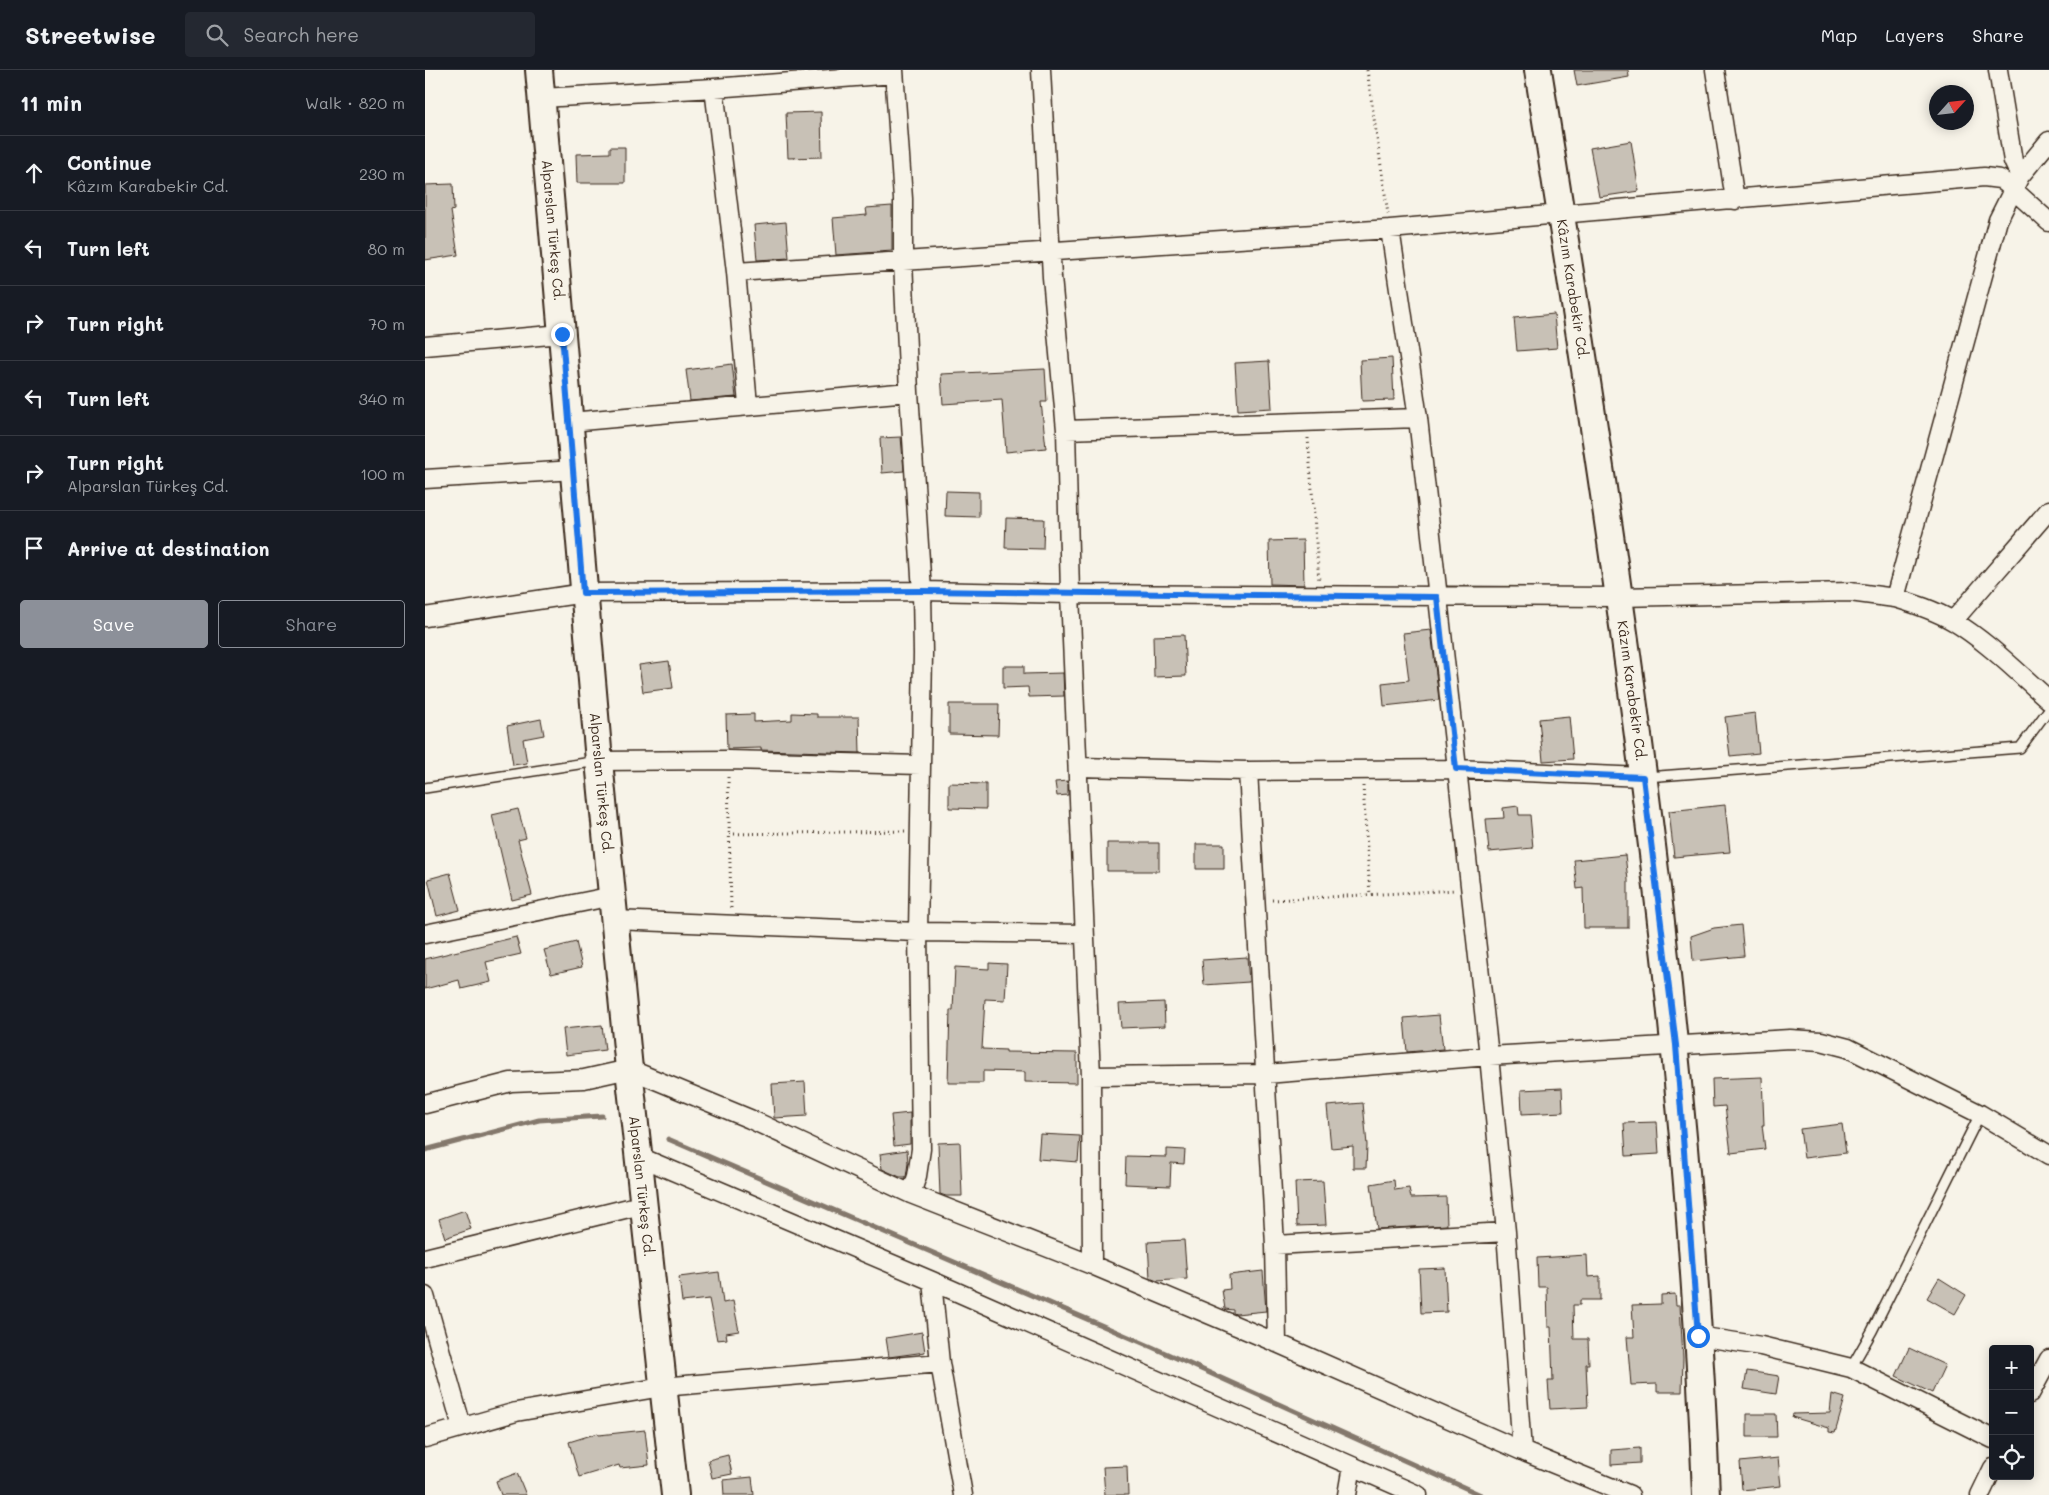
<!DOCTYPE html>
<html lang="en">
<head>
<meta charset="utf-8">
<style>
  body { margin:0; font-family:Mali,sans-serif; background:#242831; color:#f1f3f6 }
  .controls { position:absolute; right:15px; bottom:15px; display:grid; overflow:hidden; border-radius:5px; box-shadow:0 2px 12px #0003 }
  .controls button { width:45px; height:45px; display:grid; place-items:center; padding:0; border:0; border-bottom:1px solid #363941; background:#171b24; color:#f1f3f6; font:25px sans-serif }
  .compass { position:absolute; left:1504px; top:15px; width:45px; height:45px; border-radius:50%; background:#171b24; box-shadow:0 2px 12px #0003; rotate:63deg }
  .stop { position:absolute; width:15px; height:15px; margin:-11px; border:4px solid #1a73e8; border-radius:50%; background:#fff }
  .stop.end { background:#1a73e8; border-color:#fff; box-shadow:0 1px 5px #0008 }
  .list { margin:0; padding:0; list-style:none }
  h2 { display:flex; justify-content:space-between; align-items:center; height:65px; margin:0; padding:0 20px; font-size:21px }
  h2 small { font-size:16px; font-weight:400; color:#9ea1a6 }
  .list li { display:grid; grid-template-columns:32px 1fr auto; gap:15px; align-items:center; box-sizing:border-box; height:75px; padding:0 20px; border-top:1px solid #363941 }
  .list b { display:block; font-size:19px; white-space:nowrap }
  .list p { margin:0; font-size:16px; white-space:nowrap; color:#9ea1a6 }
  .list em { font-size:16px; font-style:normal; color:#9ea1a6 }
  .actions { display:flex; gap:10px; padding:15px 20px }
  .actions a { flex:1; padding:11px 0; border:1px solid #8c9099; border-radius:5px; text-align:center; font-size:18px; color:#8c9099 }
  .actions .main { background:#8c9099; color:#fff }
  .icon { flex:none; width:28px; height:28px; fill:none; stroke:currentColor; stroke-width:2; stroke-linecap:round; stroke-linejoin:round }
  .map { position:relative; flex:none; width:1624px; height:1425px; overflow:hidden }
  header { display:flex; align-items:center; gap:30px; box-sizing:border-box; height:70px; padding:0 25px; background:#171b24; border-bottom:1px solid #363941 }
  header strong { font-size:24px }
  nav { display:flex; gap:28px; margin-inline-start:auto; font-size:18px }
  .search { width:350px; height:45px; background:#242831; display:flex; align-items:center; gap:12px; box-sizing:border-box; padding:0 18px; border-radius:5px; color:#9ea1a6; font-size:19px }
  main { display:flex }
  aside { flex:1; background:#171b24 }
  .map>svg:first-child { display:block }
</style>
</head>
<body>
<header>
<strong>Streetwise</strong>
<div class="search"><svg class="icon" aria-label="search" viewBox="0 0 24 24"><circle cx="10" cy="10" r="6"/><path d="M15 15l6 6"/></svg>Search here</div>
<nav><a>Map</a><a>Layers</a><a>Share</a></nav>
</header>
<main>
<aside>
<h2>11 min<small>Walk · 820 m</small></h2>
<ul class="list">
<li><svg class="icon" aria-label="ahead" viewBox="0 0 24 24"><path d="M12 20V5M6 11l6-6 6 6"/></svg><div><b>Continue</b><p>Kâzım Karabekir Cd.</p></div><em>230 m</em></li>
<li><svg class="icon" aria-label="left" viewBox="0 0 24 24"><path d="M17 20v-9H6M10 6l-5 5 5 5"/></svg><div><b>Turn left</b></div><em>80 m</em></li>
<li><svg class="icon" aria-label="right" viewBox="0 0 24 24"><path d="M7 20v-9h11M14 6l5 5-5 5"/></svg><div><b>Turn right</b></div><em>70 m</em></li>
<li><svg class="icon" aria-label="left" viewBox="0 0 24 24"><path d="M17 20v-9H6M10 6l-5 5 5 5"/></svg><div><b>Turn left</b></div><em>340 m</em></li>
<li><svg class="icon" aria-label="right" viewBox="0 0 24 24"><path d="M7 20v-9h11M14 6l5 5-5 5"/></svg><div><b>Turn right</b><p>Alparslan Türkeş Cd.</p></div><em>100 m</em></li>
<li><svg class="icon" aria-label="arrive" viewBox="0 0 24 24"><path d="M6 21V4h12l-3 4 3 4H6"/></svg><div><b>Arrive at destination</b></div></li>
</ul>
<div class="actions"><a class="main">Save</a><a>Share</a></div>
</aside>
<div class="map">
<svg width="1624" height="1425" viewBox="0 0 1624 1425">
  <rect width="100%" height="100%" fill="#f7f3e8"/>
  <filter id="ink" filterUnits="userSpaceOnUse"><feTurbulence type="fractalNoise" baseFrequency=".02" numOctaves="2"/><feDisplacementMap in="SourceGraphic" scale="10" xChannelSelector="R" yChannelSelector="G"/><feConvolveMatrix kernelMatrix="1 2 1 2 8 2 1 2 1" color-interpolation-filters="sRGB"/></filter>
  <g filter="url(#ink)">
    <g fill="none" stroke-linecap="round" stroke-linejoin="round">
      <path stroke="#84786c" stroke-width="5" d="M243 1069 727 1277 1056 1425
        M0 1080 114 1050 177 1046"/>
    </g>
    <path fill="#c8c1b6" stroke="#3b2a1e" d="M1149 0H1203L1204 7 1152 16Z
      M396 42 397 87 363 88 361 43Z
      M1206 71 1214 121 1174 127 1165 78Z
      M185 77H200V113H152L151 84 185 83Z
      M28 114 29 140 26 141 33 185 0 190V115Z
      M467 136V181L411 185 408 148 442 145 441 138Z
      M361 152 364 188 332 190 329 155Z
      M1129 244 1132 278 1092 281 1089 248Z
      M967 288 969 330 937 331 935 290Z
      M844 291 847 338 813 340 810 293Z
      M307 294 311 327 265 331 261 300Z
      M620 299 622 332H616L621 378 581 382 577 330 518 334 516 304Z
      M476 367 479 401 457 403 455 368Z
      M521 421 554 422V447L520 446Z
      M581 448 619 449 618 479 580 478Z
      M878 470 879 515 845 514 844 471Z
      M1006 560 1014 630 959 636 957 613 984 610 978 563Z
      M759 565 761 606 729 607 728 566Z
      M244 591 248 618 218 622 214 595Z
      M578 596H599V604L638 603 639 626 604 627 603 617 578 618Z
      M524 634H574L573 665 524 664Z
      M367 643 392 644V647H434L435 683 336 680V678L302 679 301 645 329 644V652L367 650Z
      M1330 643 1334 683 1305 686 1300 647Z
      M1144 646 1148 689 1118 691 1114 649Z
      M116 649 119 665 98 669 102 693 88 695 82 656Z
      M643 711V725L632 726 630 712Z
      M524 713 561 714V739L524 738Z
      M1300 735 1305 782 1249 787 1244 741Z
      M1093 736 1094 745H1105L1108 778 1064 782 1061 749 1079 748 1078 738Z
      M93 739 101 768 93 770 107 825 87 830 67 745Z
      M682 773H734V801H682Z
      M771 774H799V799H771Z
      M1200 785 1203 810V858H1159L1158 818 1152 819 1149 790Z
      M25 803 35 840 12 846 3 809Z
      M1316 855 1319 886 1268 891 1266 866 1289 858Z
      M91 867 96 884 61 892 66 912 36 919 34 910 0 919V889Z
      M151 872 157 897 126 904 119 880Z
      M822 887 824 912 779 915 777 890Z
      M564 893 582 894 580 930 560 929 557 979 581 980V982L652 983V1013L600 1012V1002L558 1001V1013H523L525 940H528L530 897 564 899Z
      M739 932 740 956 696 958 694 934Z
      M1014 945 1018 979 982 982 979 948Z
      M177 955 180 980 141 985 138 959Z
      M1337 1007 1339 1055H1337L1340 1079 1306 1083 1300 1036 1288 1037 1287 1009Z
      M380 1012 382 1046 349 1048 347 1014Z
      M1137 1018 1138 1042 1097 1044 1096 1020Z
      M938 1033 942 1075 941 1098H928V1076L906 1078 902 1036Z
      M485 1043V1074L469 1076 466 1045Z
      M1232 1052 1234 1084 1201 1086 1199 1053Z
      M1417 1054 1421 1083 1379 1088 1375 1059Z
      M615 1064 655 1066 653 1092 613 1089Z
      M535 1072 537 1126H521L515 1124 513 1073Z
      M742 1079 760 1080 759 1094 746 1093 745 1116 700 1114 701 1086 742 1087Z
      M482 1080 483 1093 481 1107H475L457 1099 455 1084Z
      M969 1110 970 1120 984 1118 986 1128 1021 1127 1022 1155 952 1159 946 1114Z
      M898 1111 901 1155 872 1156 870 1112Z
      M40 1140 46 1159 20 1168 14 1149Z
      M759 1170 762 1209 732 1211 725 1208 723 1172Z
      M1162 1185 1163 1207 1175 1206V1230H1155V1235H1148L1149 1269H1163L1164 1294H1161L1163 1337 1125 1339 1123 1311H1128L1126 1257H1123L1122 1217H1113L1112 1188Z
      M1020 1198 1022 1242 996 1243 994 1199Z
      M838 1201 841 1241 811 1244 808 1243V1240L800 1239 797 1220 805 1219 804 1205Z
      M294 1202 298 1233 308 1231 314 1261 301 1263 302 1269 292 1270 284 1229 257 1232 254 1207Z
      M1514 1208 1541 1225 1530 1244 1502 1228Z
      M1250 1224 1251 1235H1255L1258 1288 1257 1322H1232V1314L1206 1315 1202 1267H1209L1207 1235 1236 1234V1225Z
      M497 1262 500 1282 464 1287 461 1268Z
      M1484 1278 1520 1295 1507 1323 1471 1306Z
      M1322 1301 1354 1306 1351 1324 1319 1319Z
      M1407 1324 1420 1328 1410 1363 1404 1362V1358L1367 1347 1368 1344 1405 1343Z
      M1322 1344H1351L1352 1367H1322Z
      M220 1360 224 1395 195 1398 194 1395 154 1407 144 1372 173 1363 174 1365Z
      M1215 1378V1393L1186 1395V1380Z
      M303 1385 307 1404 287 1408 283 1390Z
      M1353 1388 1356 1416 1317 1420 1315 1392Z
      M702 1396 703 1425H680L678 1397Z
      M92 1403 101 1425H76L71 1411Z
      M327 1407 329 1425H299L298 1410Z"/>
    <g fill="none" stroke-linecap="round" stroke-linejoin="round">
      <g stroke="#3b2a1e" stroke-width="12">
        <path id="lane" d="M1221 707 1595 678 1624 639
          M0 718 173 691
          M1426 1298 1447 1261 1555 1044"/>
      </g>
      <g stroke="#3b2a1e" stroke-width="21">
        <path id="street" d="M469 0 478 129V191L484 322 497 521 498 584 493 862 496 1079 492 1106 486 1124
          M616 0 627 207 641 360 645 524 666 1006 667 1195
          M1290 0 1310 130
          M1573 0 1588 91 1595 106
          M289 18 311 202 323 335
          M117 28 289 18 469 4
          M965 159 993 348 1064 986 1081 1162 1097 1381
          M311 202 965 159 1559 107 1575 109 1582 114 1624 152
          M0 276 137 264
          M145 352 484 322
          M641 360 993 348
          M0 409 150 400
          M1470 528C1490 534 1509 540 1528 551 1563 572 1593 603 1624 630
          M0 547 159 523 497 521 645 524 1194 527 1425 522 1470 528 1573 150 1595 106 1624 71
          M1528 551 1624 440
          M174 691 303 690 496 695
          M653 697 823 701 1031 699 1218 707
          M823 701 850 1175 852 1273
          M189 850 493 862 659 864
          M0 864 188 826
          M666 1006 841 1004 1064 986 1365 969 1396 971 1423 978 1555 1044 1624 1085
          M0 1034 86 1012 159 1009 204 999 325 1049 486 1124 667 1195 852 1273 1097 1381 1205 1425
          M215 1087 507 1211 993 1425
          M850 1175 1081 1162
          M0 1188 220 1134
          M507 1211 515 1293 538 1425
          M0 1226 37 1357
          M1273 1266 1336 1276 1426 1298 1568 1369
          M1605 1324 1624 1289
          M0 1368 91 1342 237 1317 515 1293
          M922 1425 927 1396
          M1555 1425 1568 1398"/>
      </g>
      <g stroke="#3b2a1e" stroke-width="30">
        <g id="secondary">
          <path id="s1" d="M114 0 174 691 204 999 250 1425"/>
          <path id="s2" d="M1113 0C1188 472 1264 946 1281 1425"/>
        </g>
      </g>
      <path stroke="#3b2a1e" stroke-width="3" stroke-dasharray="1 4" stroke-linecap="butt" d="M942 0 963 144
        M883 368 894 511
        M303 707 306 838
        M938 716 945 825
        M304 764 480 761
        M847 830 1030 820"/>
      <use href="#lane" stroke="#f7f3e8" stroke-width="9"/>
      <use href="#street" stroke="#f7f3e8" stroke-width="18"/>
      <use href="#secondary" stroke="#f7f3e8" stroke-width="26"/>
    </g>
  </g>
  <g fill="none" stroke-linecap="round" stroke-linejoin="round" filter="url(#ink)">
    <path stroke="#1a73e8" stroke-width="6" d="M137 264 158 523 497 521 1012 527 1031 699 1218 707 1251 975 1273 1266"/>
  </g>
  <g text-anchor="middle" stroke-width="4" stroke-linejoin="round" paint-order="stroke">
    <g font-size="14" fill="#3b2a1e" stroke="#f7f3e8">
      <text dy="5" stroke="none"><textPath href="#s1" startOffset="161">Alparslan Türkeş Cd.</textPath></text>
      <text dy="5" stroke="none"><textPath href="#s2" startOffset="222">Kâzım Karabekir Cd.</textPath></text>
      <text dy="5" stroke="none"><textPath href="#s2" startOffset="628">Kâzım Karabekir Cd.</textPath></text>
      <text dy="5" stroke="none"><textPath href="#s1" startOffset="716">Alparslan Türkeş Cd.</textPath></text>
      <text dy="5" stroke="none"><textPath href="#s1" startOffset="1121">Alparslan Türkeş Cd.</textPath></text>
    </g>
  </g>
</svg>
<div class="controls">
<button>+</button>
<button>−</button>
<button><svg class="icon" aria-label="locate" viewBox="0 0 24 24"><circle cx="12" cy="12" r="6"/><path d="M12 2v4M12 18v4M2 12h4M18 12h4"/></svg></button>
</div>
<svg class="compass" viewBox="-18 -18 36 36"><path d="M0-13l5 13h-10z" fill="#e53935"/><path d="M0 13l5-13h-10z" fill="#9ea1a6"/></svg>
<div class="stop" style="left:1273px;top:1266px"></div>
<div class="stop end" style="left:137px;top:264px"></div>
</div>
</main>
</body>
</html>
